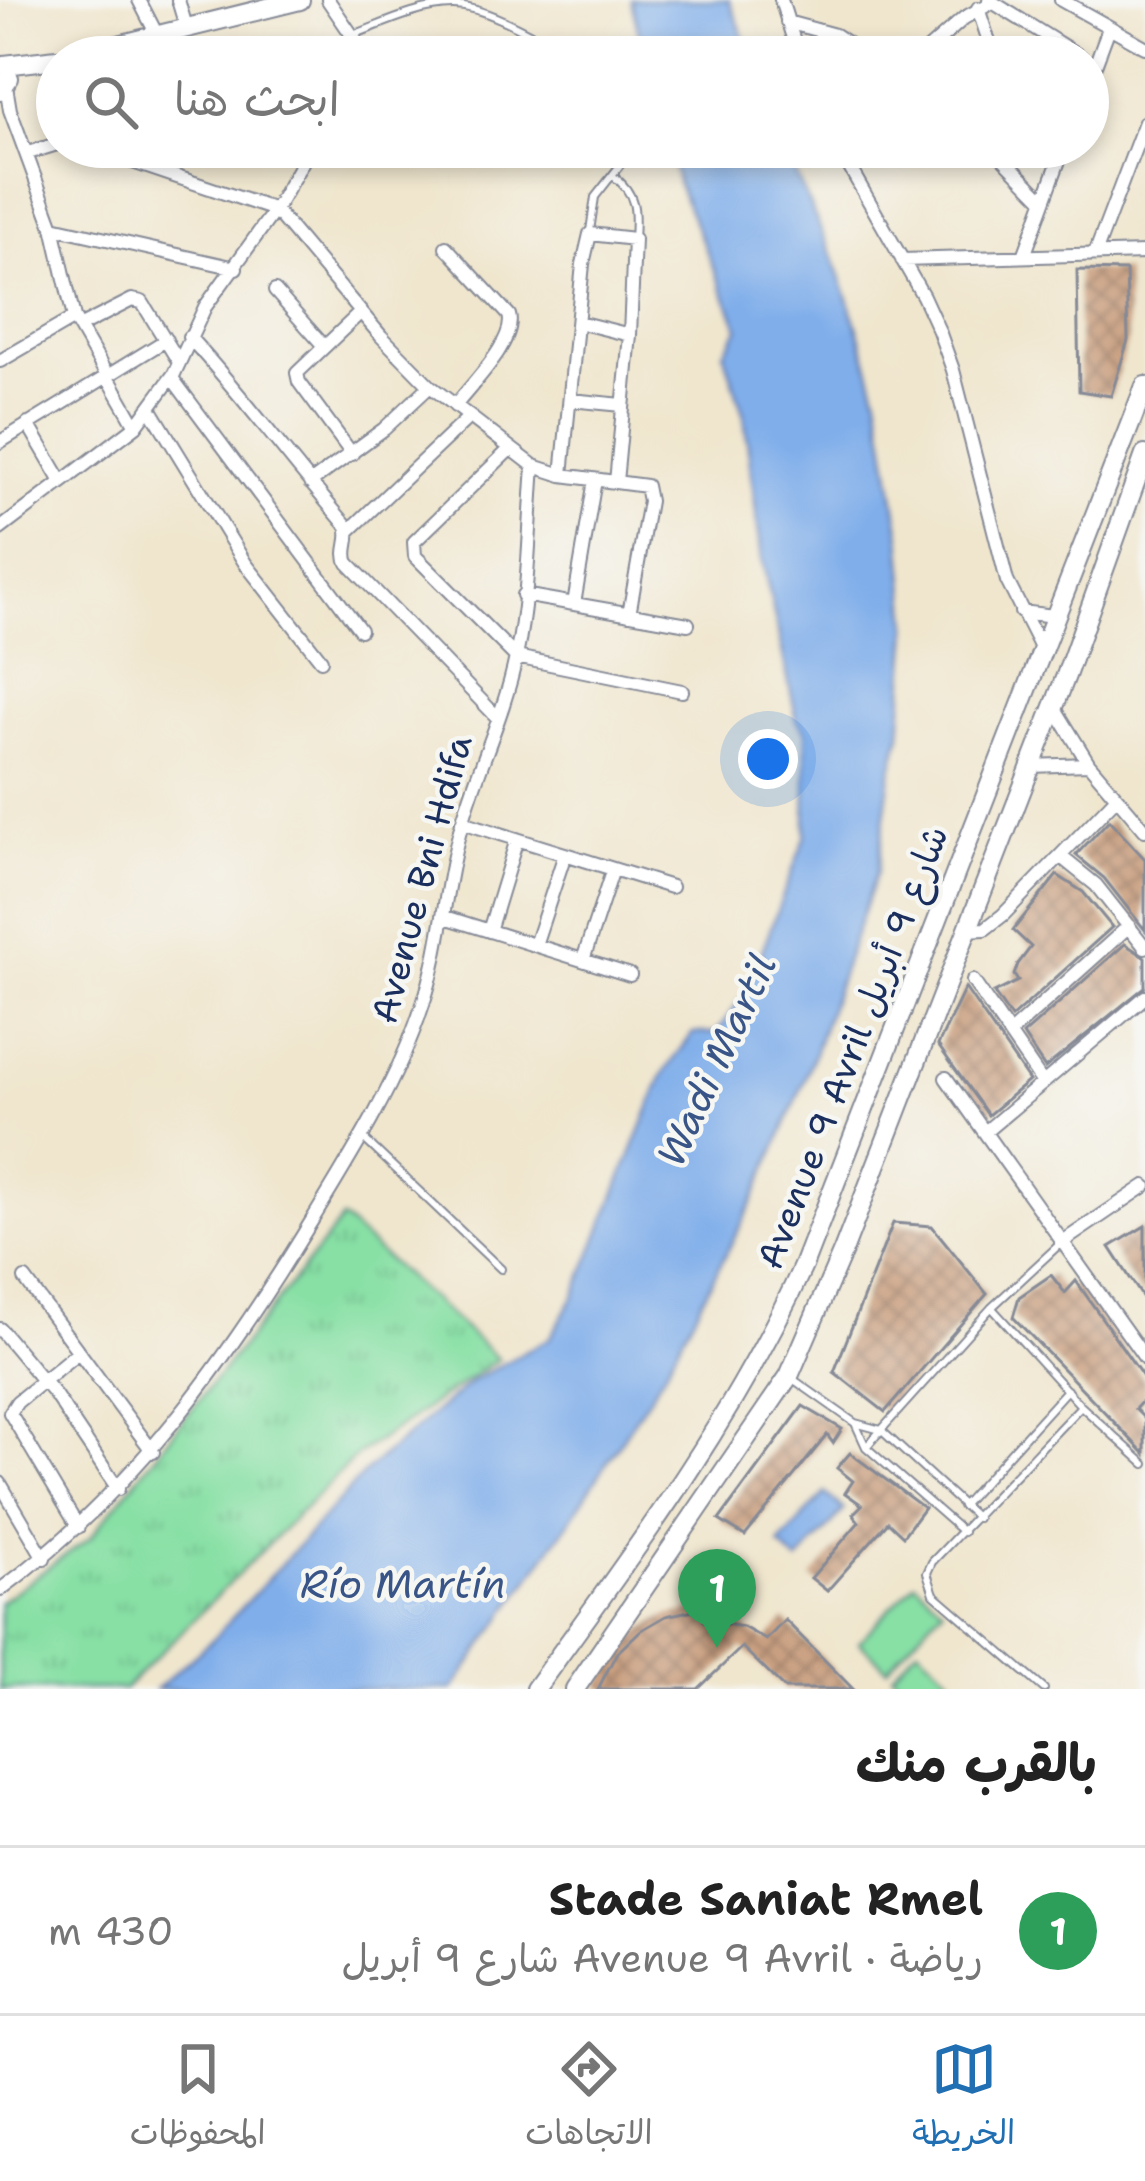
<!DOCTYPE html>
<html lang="ar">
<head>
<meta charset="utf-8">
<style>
  body { margin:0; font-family:"Shantell Sans","Playpen Sans Arabic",sans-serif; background:#f6f6f6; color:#222; direction:rtl }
  .you { position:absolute; left:768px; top:759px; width:42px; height:42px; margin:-30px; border:9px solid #fff; border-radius:50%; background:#1a73e8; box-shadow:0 0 0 18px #1a73e833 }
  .badge { display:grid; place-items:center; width:78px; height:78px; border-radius:50%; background:#1f6fb2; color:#fff; font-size:39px; font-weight:700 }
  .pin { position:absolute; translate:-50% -99px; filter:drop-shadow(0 3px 6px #0008) }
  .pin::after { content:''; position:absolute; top:63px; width:42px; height:36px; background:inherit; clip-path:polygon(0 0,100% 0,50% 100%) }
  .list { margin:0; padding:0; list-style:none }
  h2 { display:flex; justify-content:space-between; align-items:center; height:156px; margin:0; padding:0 48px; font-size:51px }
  h2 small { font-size:39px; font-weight:400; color:#767676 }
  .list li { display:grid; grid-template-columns:78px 1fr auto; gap:36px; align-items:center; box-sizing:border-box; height:168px; padding:0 48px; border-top:3px solid #e0e0e0 }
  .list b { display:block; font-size:45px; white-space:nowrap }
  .list p { margin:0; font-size:39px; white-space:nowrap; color:#767676 }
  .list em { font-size:39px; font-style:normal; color:#767676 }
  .icon { flex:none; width:66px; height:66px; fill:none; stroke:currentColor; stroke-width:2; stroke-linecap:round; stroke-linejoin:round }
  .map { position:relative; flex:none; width:1145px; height:1689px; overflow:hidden; direction:ltr }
  .search { position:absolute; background:#fff; box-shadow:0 6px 18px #0003; left:36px; right:36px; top:36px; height:132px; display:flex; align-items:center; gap:30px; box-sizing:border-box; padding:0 42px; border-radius:66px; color:#767676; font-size:45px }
  .sheet { height:324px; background:#fff }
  nav { display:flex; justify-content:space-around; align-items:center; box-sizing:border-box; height:168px; border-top:3px solid #e0e0e0; background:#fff; font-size:33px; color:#767676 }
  nav a { display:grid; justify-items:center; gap:6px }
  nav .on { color:#1f6fb2 }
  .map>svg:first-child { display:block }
</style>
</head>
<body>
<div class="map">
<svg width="1145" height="1689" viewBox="0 0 1145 1689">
  <defs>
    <pattern id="grass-tufts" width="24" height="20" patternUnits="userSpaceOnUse" patternTransform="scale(3)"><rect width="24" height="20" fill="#88e0a5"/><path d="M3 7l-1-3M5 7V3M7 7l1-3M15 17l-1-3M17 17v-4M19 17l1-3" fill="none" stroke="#75c090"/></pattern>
    <pattern id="building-cross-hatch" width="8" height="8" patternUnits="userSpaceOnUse" patternTransform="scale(3)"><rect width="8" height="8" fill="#caa081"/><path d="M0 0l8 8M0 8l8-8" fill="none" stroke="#a3836d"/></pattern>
  </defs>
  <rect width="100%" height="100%" fill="#f6f6f2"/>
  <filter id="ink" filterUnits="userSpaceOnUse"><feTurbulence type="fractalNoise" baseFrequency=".00833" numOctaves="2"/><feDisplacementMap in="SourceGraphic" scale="24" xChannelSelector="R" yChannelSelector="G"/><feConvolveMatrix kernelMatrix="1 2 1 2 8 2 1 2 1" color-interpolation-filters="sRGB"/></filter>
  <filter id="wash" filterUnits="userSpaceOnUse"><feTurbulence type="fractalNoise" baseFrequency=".004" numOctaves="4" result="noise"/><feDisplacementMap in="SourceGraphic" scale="48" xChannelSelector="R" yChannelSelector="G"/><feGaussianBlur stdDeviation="2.7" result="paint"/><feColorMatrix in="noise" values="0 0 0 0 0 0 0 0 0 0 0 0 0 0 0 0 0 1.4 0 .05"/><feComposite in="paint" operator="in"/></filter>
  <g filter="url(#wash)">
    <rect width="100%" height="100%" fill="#f0e6ce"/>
    <path fill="url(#grass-tufts)" stroke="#528882" stroke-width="3" d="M342 1219 498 1359 356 1456 124 1689H0V1602L91 1537Z"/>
    <path fill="#88e0a5" stroke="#528882" stroke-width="3" d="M915 1582 943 1607 887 1668 859 1642Z
      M918 1647 963 1689H908L892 1674Z"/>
    <path fill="#80aeea" stroke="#4e6ea4" stroke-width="3" d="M631 0H729L752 57H645Z
      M669 147H783L834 259 857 325 878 397 901 536 909 626 901 734 891 773 878 868 804 1082 753 1202 662 1376 571 1519 453 1689H156L213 1639 368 1469 472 1381 550 1338 575 1295 663 1075 693 1033H716L746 993 806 835V732L797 720 762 559 744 416 724 352 739 328 677 182Z
      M825 1493 844 1510 798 1562 779 1545Z"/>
    <g id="blocks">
      <path fill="url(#building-cross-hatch)" d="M1077 270 1126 271 1128 340 1111 396 1079 391Z
        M1109 820 1145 859V930L1104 878 1076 855Z
        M1057 875 1083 892 1112 927 1011 1018 994 993 1018 981 1014 975 1018 964 1031 947 1013 930Z
        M1125 944 1145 957V987L1045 1068 1023 1035Z
        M965 988 1029 1081 988 1115 938 1045Z
        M893 1223 932 1226 987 1294 885 1412 834 1372Z
        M1145 1226V1301L1110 1247Z
        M1051 1275 1065 1293 1076 1281 1145 1380V1398L1135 1409 1145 1419V1454L1013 1317 1019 1297Z
        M803 1406 842 1429 833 1443 827 1435 745 1536 719 1520Z
        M850 1453 924 1508 903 1536 888 1522 827 1591 811 1578 859 1522 853 1514 862 1505 845 1493 853 1481 837 1468Z
        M703 1608 704 1621 743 1627 766 1640 785 1620 853 1689H785L742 1647 698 1689H598L616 1654 640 1631 666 1616Z"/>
    </g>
  </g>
  <g filter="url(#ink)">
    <use href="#blocks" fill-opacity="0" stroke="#868a96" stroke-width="3"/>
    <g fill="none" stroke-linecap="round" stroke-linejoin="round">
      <g stroke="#868a96" stroke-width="10">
        <path id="service" d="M353 35C383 24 419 6 453 6 487 6 543 41 574 57
          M613 176C637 193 636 212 634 239
          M590 231 595 197 621 164 623 147
          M362 1137 501 1269
          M992 1308 1081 1406 1145 1464
          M790 1377 855 1423 881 1430 977 1518
          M855 1423 866 1447 963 1532
          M866 1447 991 1308 1061 1243
          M962 1506 1067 1390
          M1044 1689 934 1594 927 1573 932 1562 1081 1406"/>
      </g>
      <g stroke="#868a96" stroke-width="16">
        <path id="minor" d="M139 0 158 37
          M178 0 187 30
          M328 0 360 47 363 57
          M781 0 799 57
          M989 0 1081 57
          M1061 0 1145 47
          M978 8 994 57
          M787 22 835 35 868 57
          M920 57 964 18 991 3
          M1088 84 1109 28
          M6 86 10 110 53 227 74 318 136 426
          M838 147 923 296 939 331 953 370 1007 581 1041 648
          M992 147 1044 200
          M28 153 57 144
          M848 165 879 147
          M53 227 236 268
          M446 247 509 315C517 340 471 385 455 406
          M1095 254 1145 122
          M1024 256 1064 147
          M902 260 1145 253
          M275 291 324 346
          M578 322 630 335
          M79 327 132 300 142 302 179 362
          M189 337C245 398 293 464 347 526 352 540 342 550 348 563L497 717
          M0 361 74 318
          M172 378 360 630
          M570 400 623 405
          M150 408 245 563 321 660
          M28 424 62 482
          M0 442 166 340
          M510 449 414 542 415 556 516 657 682 691
          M352 454 299 382 297 373 361 312
          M534 466 562 475 646 486 649 501 629 614
          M562 475 583 264 590 234 634 239 630 335 616 482
          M310 483 384 429 430 386
          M0 529 136 426 174 374 205 307 275 210 311 147
          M349 531 469 417
          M523 595 688 624
          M574 604 595 480
          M1021 612 1054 616
          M1054 707 1089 764 1145 830
          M1030 766 1089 764
          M462 822 671 887
          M1060 856 1096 885 1145 947
          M445 917 630 975
          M965 930 985 929 1003 915 1117 797
          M489 931 517 839
          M535 945 565 854
          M583 960 613 869
          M973 981 1043 1083
          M1010 1033 1129 926
          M946 1078 1145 1358
          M985 1132 1145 997
          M1061 1243 1145 1186
          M25 1279 153 1452
          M0 1329 55 1395 118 1489
          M78 1352 17 1402 10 1413 78 1527
          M0 1483 44 1558
          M0 1590C135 1491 228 1359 314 1217 355 1150 397 1082 422 1007 442 949 444 889 460 830 476 771 504 716 516 657 529 595 529 529 534 466L430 386 381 336 275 210 88 147"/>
      </g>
      <g stroke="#868a96" stroke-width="22">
        <path id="primary" d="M70 57 300 0
          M4 65 57 59
          M0 91 9 78"/>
      </g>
      <g stroke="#868a96" stroke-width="22">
        <path id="trunk" d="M535 1689C633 1554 734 1419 803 1266L1145 386
          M575 1689 789 1376 843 1251 1067 673 1145 455"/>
      </g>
      <use href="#service" stroke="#fff" stroke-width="6"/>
      <use href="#minor" stroke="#fff" stroke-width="12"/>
      <use href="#primary" stroke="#fff" stroke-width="18"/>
      <use href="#trunk" stroke="#fff" stroke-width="18"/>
    </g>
  </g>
  <g text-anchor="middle" stroke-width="9" stroke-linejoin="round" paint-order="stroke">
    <g font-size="36" fill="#1b2f5e" stroke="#f6f6f2">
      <text transform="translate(421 879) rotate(-75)" y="13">Avenue Bni Hdifa</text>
      <text transform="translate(852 1047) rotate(-69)" y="13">Avenue 9 Avril شارع 9 أبريل</text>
    </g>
    <g font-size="39" font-style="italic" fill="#395588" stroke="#f6f6f2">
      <text transform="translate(716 1060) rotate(-65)" y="14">Wadi Martil</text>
      <text x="403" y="1598">Río Martín</text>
    </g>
  </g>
</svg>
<div class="you"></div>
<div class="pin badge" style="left:717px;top:1648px;background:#2e9e5b">1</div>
<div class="search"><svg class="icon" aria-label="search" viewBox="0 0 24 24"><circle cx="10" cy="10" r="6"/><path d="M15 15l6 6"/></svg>ابحث هنا</div>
</div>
<section class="sheet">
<h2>بالقرب منك<small></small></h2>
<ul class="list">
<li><span class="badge" style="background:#2e9e5b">1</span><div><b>Stade Saniat Rmel</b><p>رياضة · Avenue 9 Avril شارع 9 أبريل</p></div><em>430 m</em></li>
</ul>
</section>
<nav>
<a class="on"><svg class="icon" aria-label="map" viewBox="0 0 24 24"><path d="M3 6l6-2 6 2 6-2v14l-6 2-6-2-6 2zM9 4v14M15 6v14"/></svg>الخريطة</a>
<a><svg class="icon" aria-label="directions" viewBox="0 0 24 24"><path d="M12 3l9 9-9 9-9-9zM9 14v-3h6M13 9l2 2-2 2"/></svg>الاتجاهات</a>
<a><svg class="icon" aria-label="saved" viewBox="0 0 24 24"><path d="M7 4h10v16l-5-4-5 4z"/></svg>المحفوظات</a>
</nav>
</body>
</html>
